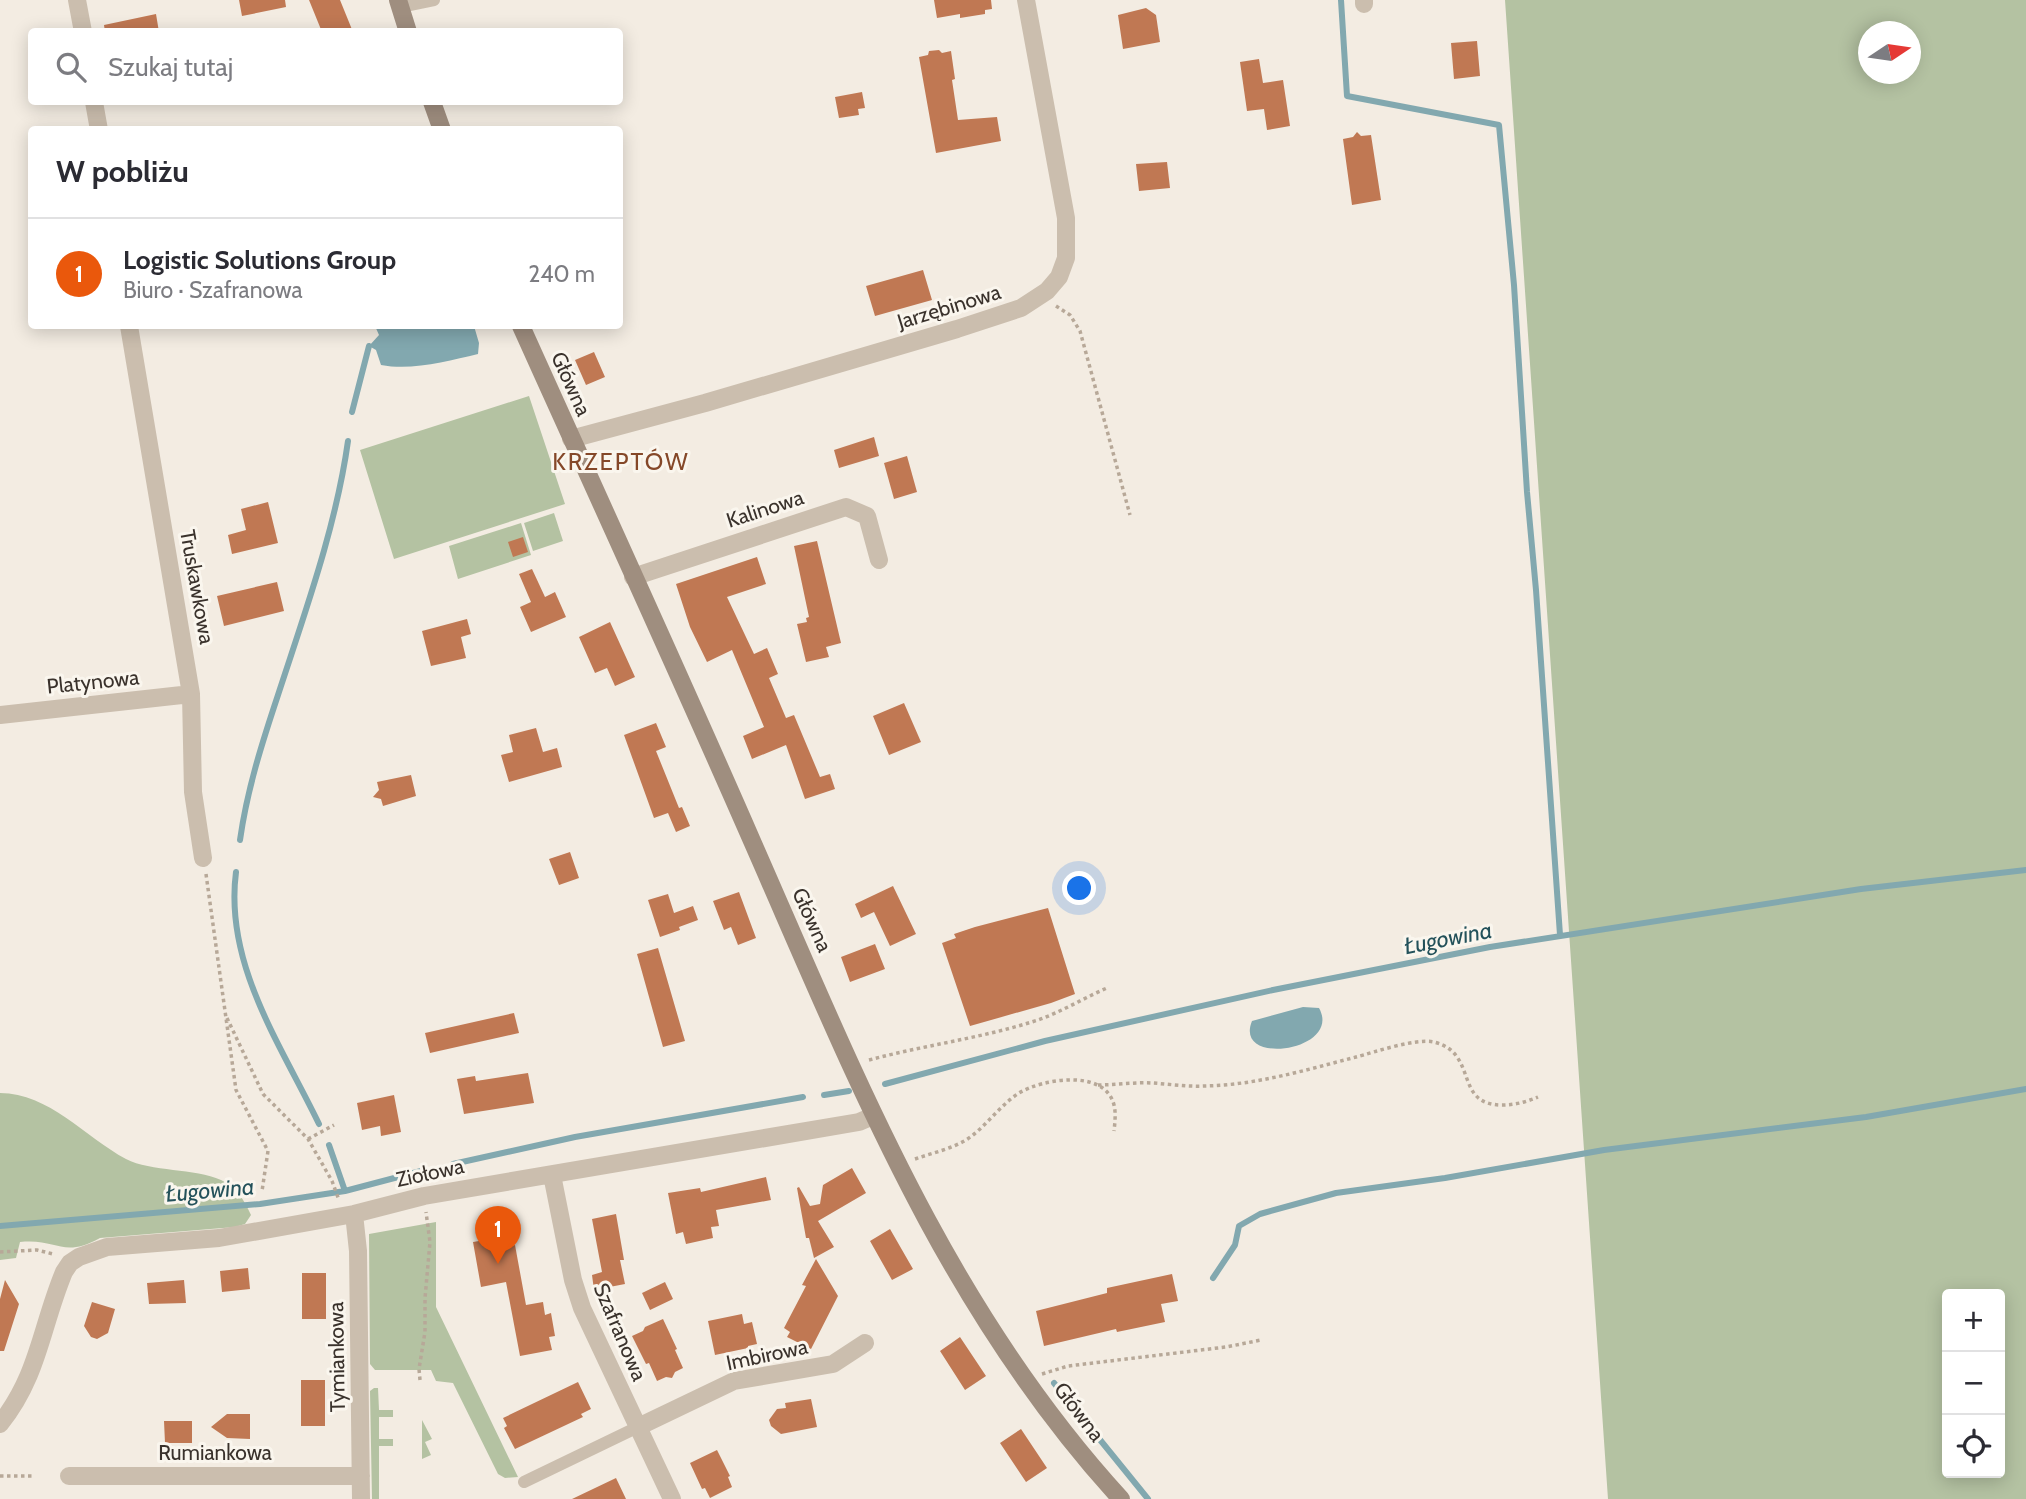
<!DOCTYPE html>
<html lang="pl">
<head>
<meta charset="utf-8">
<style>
  body { margin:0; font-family:Cabin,sans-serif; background:#f2f2f3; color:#2b2b33 }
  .controls { position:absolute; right:21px; bottom:21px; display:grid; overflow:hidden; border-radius:7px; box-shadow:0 4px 18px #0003 }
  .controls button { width:63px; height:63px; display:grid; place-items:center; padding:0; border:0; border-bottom:2px solid #e1e1e2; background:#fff; color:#2b2b33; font:35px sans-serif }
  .compass { position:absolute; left:1858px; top:21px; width:63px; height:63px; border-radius:50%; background:#fff; box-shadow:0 4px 18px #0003; rotate:77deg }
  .you { position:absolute; left:1080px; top:889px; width:24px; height:24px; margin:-18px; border:5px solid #fff; border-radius:50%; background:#1a73e8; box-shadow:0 0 0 10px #1a73e833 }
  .badge { display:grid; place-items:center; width:46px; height:46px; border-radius:50%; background:#ea580c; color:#fff; font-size:23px; font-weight:700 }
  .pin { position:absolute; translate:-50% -58px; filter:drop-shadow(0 2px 4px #0008) }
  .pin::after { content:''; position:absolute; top:37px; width:24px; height:21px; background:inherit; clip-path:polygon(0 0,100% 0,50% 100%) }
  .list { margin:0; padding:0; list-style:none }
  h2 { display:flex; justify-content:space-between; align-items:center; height:91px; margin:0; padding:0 28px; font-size:30px }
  h2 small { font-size:23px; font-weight:400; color:#7c7c81 }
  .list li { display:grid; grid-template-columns:46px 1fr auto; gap:21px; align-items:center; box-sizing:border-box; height:112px; padding:0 28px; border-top:2px solid #e1e1e2 }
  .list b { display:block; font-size:26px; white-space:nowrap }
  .list p { margin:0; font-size:23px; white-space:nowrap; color:#7c7c81 }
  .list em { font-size:23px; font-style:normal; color:#7c7c81 }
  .icon { flex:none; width:38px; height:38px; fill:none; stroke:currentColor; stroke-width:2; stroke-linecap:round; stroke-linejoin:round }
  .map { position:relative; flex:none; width:2026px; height:1499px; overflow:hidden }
  .search { position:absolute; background:#fff; box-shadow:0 4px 18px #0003; left:28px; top:28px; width:595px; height:77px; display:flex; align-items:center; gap:18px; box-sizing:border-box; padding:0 24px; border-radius:7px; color:#7c7c81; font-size:26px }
  .panel { position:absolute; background:#fff; box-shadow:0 4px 18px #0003; left:28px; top:126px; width:595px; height:203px; border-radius:7px }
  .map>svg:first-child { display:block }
</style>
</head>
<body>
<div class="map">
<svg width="2026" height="1499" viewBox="0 0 2026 1499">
  <rect width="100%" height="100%" fill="#f3ece2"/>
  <path fill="#b4c2a2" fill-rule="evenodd" d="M1505 0H2026V1499H1608ZM1868 32H1910V74H1868ZM2000 1294V1473H1947V1294Z
    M529 396 565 504 394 559 360 450Z
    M554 513 563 541 533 551 524 523Z
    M521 523 531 555 458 579 449 546Z
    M0 1093C49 1093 85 1137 126 1159 151 1172 195 1168 221 1180 237 1187 244 1200 251 1215L245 1224 235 1227 100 1238C62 1259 58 1238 20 1242L16 1258 0 1260Z
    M436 1222V1307L518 1477 505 1478 498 1474 453 1383 436 1381 431 1370H375L370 1364 369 1234Z
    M374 1388H378L379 1410H393V1417H379V1439H393V1446H379V1499H372L370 1391Z
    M422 1420 432 1439 425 1442 431 1455 422 1459Z"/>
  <path fill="#82a8af" d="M375 326H474L479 343 478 354C448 361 412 371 381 365L376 350 369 346 379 335Z
    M1303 1007 1319 1008C1343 1051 1233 1067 1252 1021Z"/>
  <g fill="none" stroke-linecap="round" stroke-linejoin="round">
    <path stroke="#82a8af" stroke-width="6" d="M1341 0 1347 96 1499 125 1514 285 1527 492 1536 590 1560 935
      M352 412 369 346
      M240 840C247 790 262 743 278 695 305 612 336 527 348 441
      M236 872C224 964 281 1045 319 1124
      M885 1084 1045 1041 1273 990 1490 947 1861 889 2026 870
      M824 1095 849 1091
      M329 1145 345 1191
      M453 1164 575 1137 803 1097
      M0 1226 260 1204 345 1191 421 1171
      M1213 1278 1235 1245 1239 1226 1260 1214 1336 1193 1445 1178 1604 1150 1866 1117 2026 1089
      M1054 1383 1148 1499"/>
  </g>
  <path fill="#c07853" d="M239 0H285L286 7 242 16Z
    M309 0H340L353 32H322Z
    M934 0H991L992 9 985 10V14L960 18V14L937 18Z
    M1146 8 1156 15 1160 42 1123 49 1118 15Z
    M156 14 159 32H105L104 25Z
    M1477 41 1480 76 1454 79 1451 43Z
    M939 50 942 53 951 51 955 79 952 80 958 120 997 117 1001 141 936 153 919 57 928 55 929 51Z
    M1259 59 1263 83 1283 80 1290 126 1267 130 1264 109 1247 111 1240 62Z
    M862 92 865 108 858 109 859 115 839 118 835 97Z
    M1357 132 1361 136 1371 135 1381 200 1352 205 1343 139 1353 137Z
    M1167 162 1170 188 1139 191 1136 164Z
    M923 270 932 300 875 316 866 286Z
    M594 352 605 377 586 385 575 360Z
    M874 437 879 456 839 468 834 450Z
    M907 456 917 492 894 499 884 463Z
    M268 502 278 543 232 554 228 535 246 530 241 509Z
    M523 537 528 552 513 557 508 542Z
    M817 541 841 643 826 647 829 657 806 662 797 624 807 622 806 618 809 617 794 546Z
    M757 557 766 584 727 597 754 654 767 648 778 674 769 678 786 718 794 715 820 777 830 774 835 789 805 799 786 745 752 759 743 736 764 727 732 650 707 662 690 627 676 584Z
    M532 569 545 597 555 592 566 617 531 632 520 607 531 602 519 574Z
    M277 582 284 611 224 626 217 596Z
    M467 619 471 634 461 637 466 658 431 666 422 631Z
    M610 622 635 677 615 686 607 668 595 673 579 637Z
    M904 703 921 742 889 755 873 716Z
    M656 723 666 747 656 751 679 808 682 807 690 826 676 832 668 813 654 818 624 735Z
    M536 728 543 752 557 748 562 767 509 782 501 755 513 752 509 735Z
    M411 775 416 796 383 806 381 799 373 797 379 790 377 782Z
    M570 852 579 878 559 885 549 859Z
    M893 886 916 934 890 946 874 912 861 918 855 904Z
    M739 892 756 938 738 945 731 927 724 930 713 901Z
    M668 894 674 913 693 906 698 920 679 927 680 930 660 937 648 900Z
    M1048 908 1075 994 1051 1003 970 1026 942 943 956 938 954 934 975 927Z
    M875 944 885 969 850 982 841 957Z
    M658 948 685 1041 663 1047 637 954Z
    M514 1013 519 1033 430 1053 425 1033Z
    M528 1073 534 1103 464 1114 457 1079 475 1076 476 1081Z
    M394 1095 401 1132 381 1136 380 1126 362 1130 357 1103Z
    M852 1168 866 1193 818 1221 834 1247 814 1258 809 1238H806L797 1188 799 1187 810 1206 820 1204 823 1185Z
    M766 1177 771 1200 716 1210 719 1226 711 1227 713 1238 686 1244 683 1232 676 1234 668 1193 700 1188 701 1192Z
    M616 1214 624 1260H620L625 1284 594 1290 592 1275 602 1272 592 1219Z
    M890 1229 913 1269 892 1280 870 1241Z
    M491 1239 492 1250 515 1245 526 1305 543 1302 545 1315 551 1313 555 1336 549 1337 552 1350 520 1356 506 1282 481 1287 473 1242Z
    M816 1259 838 1296 811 1349 787 1337 790 1332 784 1328 806 1286 802 1285Z
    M248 1268 250 1289 222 1292 220 1271Z
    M302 1273H326V1319H302Z
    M1172 1274 1178 1301 1161 1304 1165 1322 1117 1332 1116 1329 1044 1346 1036 1311 1107 1293V1288Z
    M5 1280 19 1304 4 1351H0V1299Z
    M184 1280 186 1303 149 1304 147 1283Z
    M665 1282 673 1299 650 1310 642 1293Z
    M92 1302 115 1309 108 1333 97 1339 91 1337 84 1326Z
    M742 1314 744 1324 752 1322 757 1344 748 1346V1348L715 1355 708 1321Z
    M663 1319 677 1349 675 1350 683 1368 675 1372 672 1378 666 1377 657 1381 649 1363 646 1364 632 1336 643 1331 645 1327Z
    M960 1337 986 1376 965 1390 940 1351Z
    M301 1380H325V1426H301Z
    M578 1382 591 1409 581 1414 583 1417 515 1449 504 1428 507 1426 503 1418Z
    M811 1399 817 1427 781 1434 771 1426 769 1420 777 1409 786 1408 785 1403Z
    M227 1414H250V1439L227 1438 211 1427Z
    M164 1421H192V1443H165Z
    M1021 1429 1047 1468 1026 1482 1000 1443Z
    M717 1450 730 1476 728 1477 732 1487 710 1498 705 1488 702 1489 690 1463Z
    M616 1478 626 1499H572Z"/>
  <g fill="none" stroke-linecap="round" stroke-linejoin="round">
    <path stroke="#b7a898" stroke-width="3.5" stroke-dasharray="3.5 3.5" stroke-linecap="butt" d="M1056 306 1070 315 1080 331 1130 515
      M206 874 236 1090 268 1151 262 1191
      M227 1018 263 1094 308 1139 332 1181 339 1200
      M869 1060C925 1045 983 1038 1038 1020 1061 1012 1084 998 1107 988
      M1098 1085C1116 1085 1134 1082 1152 1083 1169 1084 1187 1087 1205 1086 1256 1085 1306 1070 1356 1057 1375 1052 1416 1038 1434 1042 1479 1053 1453 1105 1502 1105 1515 1105 1526 1102 1538 1097
      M308 1139 334 1125
      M915 1159C932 1153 951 1149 966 1140 986 1127 999 1106 1019 1093 1042 1079 1105 1068 1114 1105 1116 1113 1115 1122 1114 1131
      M0 1252 37 1250 53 1254
      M1042 1374 1068 1366 1226 1347 1261 1340
      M420 1380 419 1369 425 1332V1298L430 1242 426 1212
      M0 1476H34"/>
    <path stroke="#cbbeae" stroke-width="12" d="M400 7 434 0
      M524 1482 638 1427"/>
    <path stroke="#cbbeae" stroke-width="18" d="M77 0 83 32
      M1364 0V4
      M94 102 99 130
      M129 326 191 694 193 792 203 858
      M571 439 705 403 957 329 1021 308 1047 291 1059 277 1066 258V218L1026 0
      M633 577 846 507 867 516 879 560
      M0 715 191 694
      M552 1175 573 1280 582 1308 672 1499
      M354 1214 358 1251 361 1499
      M0 1424C39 1375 41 1327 64 1272L70 1263 79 1257 107 1247 219 1238 354 1214 424 1196 859 1122 873 1116
      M638 1427 734 1381 833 1364 865 1343
      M69 1476H361"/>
    <path stroke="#9f8e7f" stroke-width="18" d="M398 0 408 32
      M432 102 442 130
      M521 326C598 497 677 669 752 841 855 1075 945 1307 1121 1499"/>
  </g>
  <g text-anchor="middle" stroke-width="6" stroke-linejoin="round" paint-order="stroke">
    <g font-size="21" fill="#3a322c" stroke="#faf6ee">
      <text transform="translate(949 307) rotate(-17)" y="7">Jarzębinowa</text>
      <text transform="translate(571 384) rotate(66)" y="7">Główna</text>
      <text transform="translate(765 509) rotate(-18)" y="7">Kalinowa</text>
      <text transform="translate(197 587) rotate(80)" y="7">Truskawkowa</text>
      <text transform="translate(93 682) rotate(-6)" y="7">Platynowa</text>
      <text transform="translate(812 920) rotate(66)" y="7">Główna</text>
      <text transform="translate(430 1173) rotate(-12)" y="7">Ziołowa</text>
      <text transform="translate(620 1332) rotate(67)" y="7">Szafranowa</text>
      <text transform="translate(767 1355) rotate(-12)" y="7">Imbirowa</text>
      <text transform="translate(337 1357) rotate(-91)" y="7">Tymiankowa</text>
      <text transform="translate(1079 1412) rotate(53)" y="7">Główna</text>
      <text x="215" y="1460">Rumiankowa</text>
    </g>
    <g font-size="23" font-style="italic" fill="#23515a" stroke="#faf6ee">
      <text transform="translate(1448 938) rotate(-11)" y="8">Ługowina</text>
      <text transform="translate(210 1190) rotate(-5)" y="8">Ługowina</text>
    </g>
    <g font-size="24" letter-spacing="2" fill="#854829" stroke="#faf6ee">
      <text x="621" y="470">KRZEPTÓW</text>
    </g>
  </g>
</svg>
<div class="controls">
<button>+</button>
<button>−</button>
<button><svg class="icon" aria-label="locate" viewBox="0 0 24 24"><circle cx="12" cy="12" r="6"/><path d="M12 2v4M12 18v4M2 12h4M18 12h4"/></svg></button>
</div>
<svg class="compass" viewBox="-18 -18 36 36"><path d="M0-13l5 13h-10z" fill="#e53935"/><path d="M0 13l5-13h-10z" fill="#7c7c81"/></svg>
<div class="you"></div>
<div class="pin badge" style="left:498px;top:1264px">1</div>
<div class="search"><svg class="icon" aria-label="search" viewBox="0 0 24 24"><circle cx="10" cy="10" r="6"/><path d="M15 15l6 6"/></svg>Szukaj tutaj</div>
<section class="panel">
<h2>W pobliżu<small></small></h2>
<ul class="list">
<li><span class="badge">1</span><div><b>Logistic Solutions Group</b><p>Biuro · Szafranowa</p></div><em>240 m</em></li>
</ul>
</section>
</div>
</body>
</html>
